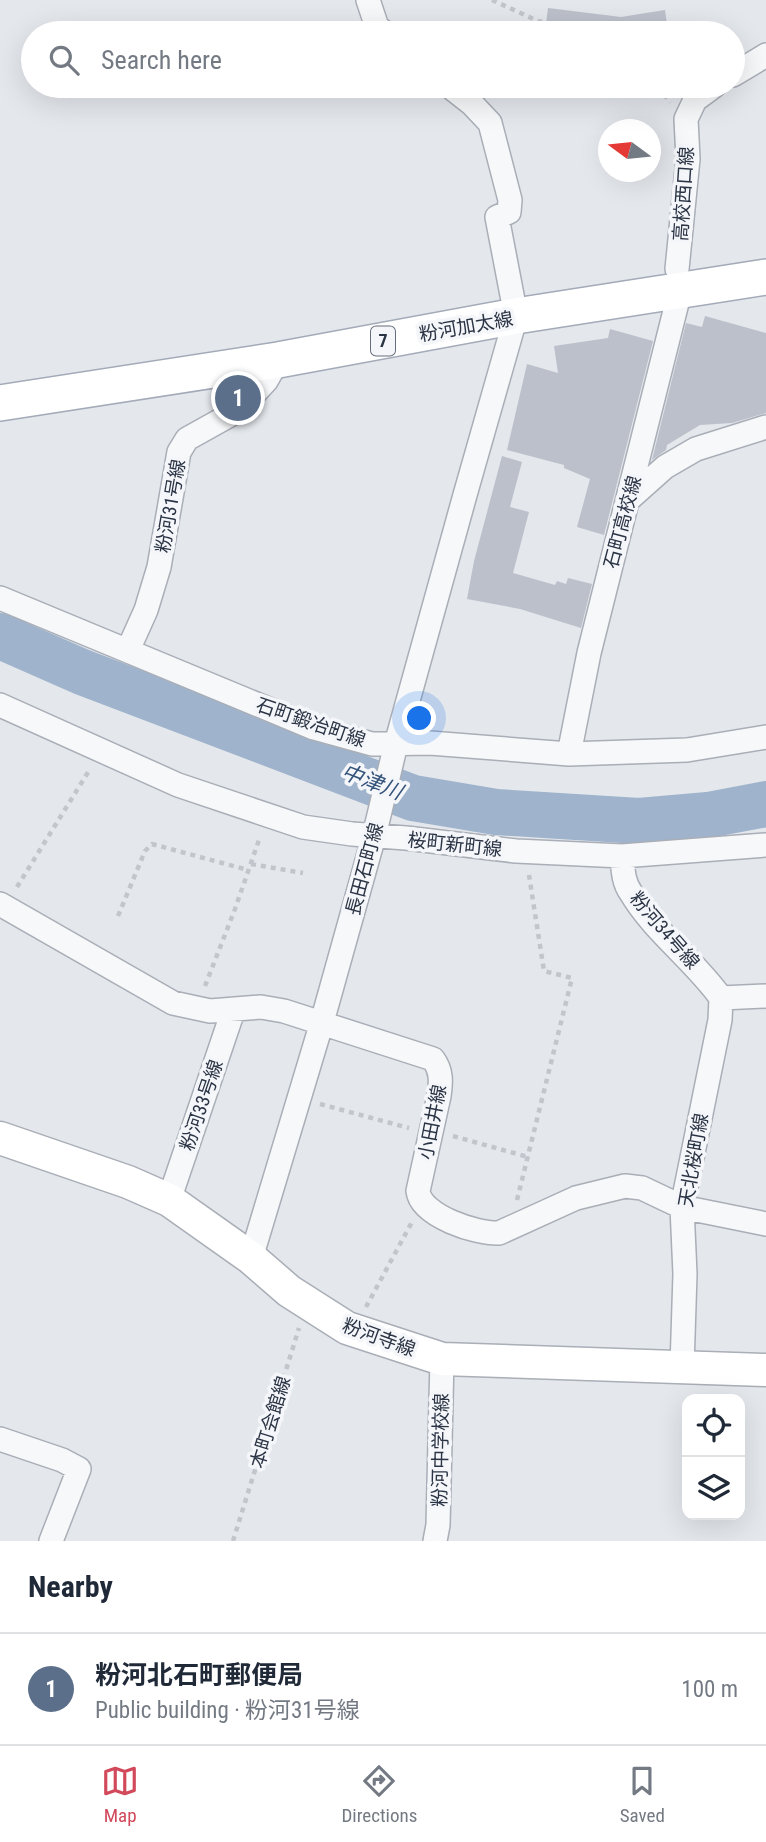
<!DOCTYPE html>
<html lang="en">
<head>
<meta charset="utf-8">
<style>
  body { margin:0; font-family:"Roboto Condensed","Noto Sans JP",sans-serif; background:#f2f2f3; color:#1f2937 }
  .controls { position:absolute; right:21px; bottom:21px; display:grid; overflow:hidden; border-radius:14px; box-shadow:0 7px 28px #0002 }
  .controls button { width:63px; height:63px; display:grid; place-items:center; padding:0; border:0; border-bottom:2px solid #e0e1e3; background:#fff; color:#1f2937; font:35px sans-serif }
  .compass { position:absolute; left:598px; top:119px; width:63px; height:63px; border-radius:50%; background:#fff; box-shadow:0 7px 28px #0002; rotate:285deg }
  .you { position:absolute; left:420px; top:719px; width:24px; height:24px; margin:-18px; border:5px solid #fff; border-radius:50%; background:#1a73e8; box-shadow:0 0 0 10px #1a73e833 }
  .badge { display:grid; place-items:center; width:46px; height:46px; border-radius:50%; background:#d1495b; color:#fff; font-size:23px; font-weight:700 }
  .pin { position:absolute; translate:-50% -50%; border:4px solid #fff; box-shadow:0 2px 7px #0006 }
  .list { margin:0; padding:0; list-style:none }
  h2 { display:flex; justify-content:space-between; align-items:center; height:91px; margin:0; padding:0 28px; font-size:30px }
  h2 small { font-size:23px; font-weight:400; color:#747a83 }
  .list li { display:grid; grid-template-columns:46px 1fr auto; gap:21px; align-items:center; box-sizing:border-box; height:112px; padding:0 28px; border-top:2px solid #e0e1e3 }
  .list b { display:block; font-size:26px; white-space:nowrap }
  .list p { margin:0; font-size:23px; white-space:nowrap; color:#747a83 }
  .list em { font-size:23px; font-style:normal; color:#747a83 }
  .icon { flex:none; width:38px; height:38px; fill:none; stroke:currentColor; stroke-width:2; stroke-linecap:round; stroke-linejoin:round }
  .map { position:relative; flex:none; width:766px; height:1541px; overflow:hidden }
  .search { position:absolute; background:#fff; box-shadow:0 7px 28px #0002; left:21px; right:21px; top:21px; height:77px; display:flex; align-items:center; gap:18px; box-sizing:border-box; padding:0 24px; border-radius:38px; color:#747a83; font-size:26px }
  .sheet { height:203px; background:#fff }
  nav { display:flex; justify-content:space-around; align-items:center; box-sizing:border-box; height:98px; border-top:2px solid #e0e1e3; background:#fff; font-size:19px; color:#747a83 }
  nav a { display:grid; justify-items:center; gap:4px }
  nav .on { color:#d1495b }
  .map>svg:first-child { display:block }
</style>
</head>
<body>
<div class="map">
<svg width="766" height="1541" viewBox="0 0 766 1541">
  <rect width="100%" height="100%" fill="#e4e7ec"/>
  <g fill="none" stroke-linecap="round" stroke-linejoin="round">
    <path stroke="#9fb4cc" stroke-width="46" d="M0 636 82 672 413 798 496 812 639 821 708 815 766 804"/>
  </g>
  <path fill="#bbc0ca" d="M548 8 621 17 665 10 668 31 594 33 546 24Z
    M705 316 766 333V413L732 423 700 425 667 445 666 450 652 460 686 323 702 327Z
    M610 329 653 341 604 535 577 527 590 479 564 468V465L507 450 527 364 558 373 554 346 608 338Z
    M502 456 522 462 510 507 529 512 513 573 555 585 557 581 566 584 568 578 592 584 581 628 520 609 467 599 474 561Z"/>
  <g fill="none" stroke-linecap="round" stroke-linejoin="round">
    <g stroke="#a9aeb7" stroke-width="26">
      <path id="street" d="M368 0 377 27 385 33
        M733 75 766 55
        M677 269 688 159 686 119 695 100 714 86
        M628 500 665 467 696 449 766 427
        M0 598 314 728 372 744 430 743 569 754 687 750 766 737
        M128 650 146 610 159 567 179 452 187 439 239 410 266 381 278 360
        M0 705 178 785 303 827 352 834 406 838 516 851 622 856 766 845
        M569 754 589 653 680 291
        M622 856C623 869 623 882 631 893 654 932 695 961 721 998
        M0 904 173 1003 210 1011 261 1007 284 1011 433 1059C442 1071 441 1082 439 1096L418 1191C421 1216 476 1234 499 1233L576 1198 625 1186 642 1188 682 1207 766 1224
        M169 1200 233 1011
        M251 1258 322 1022 374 836 396 744 465 495 516 316 497 217 509 212 510 200 490 123 472 104 449 86
        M682 1367 685 1274 682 1207 720 1020 721 998 766 996
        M0 1439 62 1460 79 1469 51 1541
        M435 1541 438 1525 442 1359"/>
    </g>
    <g stroke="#a9aeb7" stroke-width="35">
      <path id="secondary" d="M0 1138 128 1182 169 1200 251 1258 289 1291 347 1328 442 1359 766 1370"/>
    </g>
    <g stroke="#a3abb8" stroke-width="38">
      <path id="primary" d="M0 403 278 360 516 316 766 277"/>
    </g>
    <path stroke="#c2c5cb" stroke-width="4.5" stroke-dasharray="5 5" stroke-linecap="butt" d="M492 0 538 21 589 33
      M659 86 670 103
      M251 864 303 873
      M17 887 90 769
      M118 916 145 851 152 844 248 870
      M205 986 235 909 260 837
      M320 1104 409 1128
      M453 1136 528 1157
      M517 1200 572 978 544 971 529 875
      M366 1307 412 1222
      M233 1541 299 1328"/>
    <use href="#street" stroke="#f7f8fa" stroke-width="23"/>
    <use href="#secondary" stroke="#fff" stroke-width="32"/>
    <use href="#primary" stroke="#fff" stroke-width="35"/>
  </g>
  <g text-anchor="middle" stroke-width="7" stroke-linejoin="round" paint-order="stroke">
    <rect fill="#f4f6f9" stroke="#676e7b" stroke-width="2" x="371" y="326.5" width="24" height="29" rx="5"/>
    <g font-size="18" font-weight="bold" fill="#2b3445">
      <text x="383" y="347">7</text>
    </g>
    <g font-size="19" fill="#2b3445" stroke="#f4f6f9">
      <text transform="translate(683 194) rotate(-86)" y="7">高校西口線</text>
      <text transform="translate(466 326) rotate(-10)" y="7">粉河加太線</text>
      <text transform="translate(170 506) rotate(-80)" y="7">粉河31号線</text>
      <text transform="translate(622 522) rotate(-75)" y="7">石町高校線</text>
      <text transform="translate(311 722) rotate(19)" y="7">石町鍛冶町線</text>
      <text transform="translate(455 844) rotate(6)" y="7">桜町新町線</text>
      <text transform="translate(364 869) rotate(-75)" y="7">長田石町線</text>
      <text transform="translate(665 930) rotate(49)" y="7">粉河34号線</text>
      <text transform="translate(201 1105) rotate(-71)" y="7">粉河33号線</text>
      <text transform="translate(432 1122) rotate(-79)" y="7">小田井線</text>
      <text transform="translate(693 1160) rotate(-80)" y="7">天北桜町線</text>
      <text transform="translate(379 1337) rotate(20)" y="7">粉河寺線</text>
      <text transform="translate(270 1422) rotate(-73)" y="7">本町会館線</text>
      <text transform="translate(440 1450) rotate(-89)" y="7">粉河中学校線</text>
    </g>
    <g font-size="21" font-style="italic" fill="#34527a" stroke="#f4f6f9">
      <text transform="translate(372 782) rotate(21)" y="7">中津川</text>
    </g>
  </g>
</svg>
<div class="controls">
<button><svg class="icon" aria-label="locate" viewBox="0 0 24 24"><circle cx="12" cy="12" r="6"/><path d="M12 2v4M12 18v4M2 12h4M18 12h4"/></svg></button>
<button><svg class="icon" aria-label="layers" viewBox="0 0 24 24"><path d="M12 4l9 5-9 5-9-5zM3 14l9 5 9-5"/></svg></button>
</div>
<svg class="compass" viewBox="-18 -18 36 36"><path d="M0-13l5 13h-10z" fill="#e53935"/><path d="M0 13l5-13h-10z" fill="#747a83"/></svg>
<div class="you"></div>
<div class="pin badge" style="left:238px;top:398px;background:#5c6f8a">1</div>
<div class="search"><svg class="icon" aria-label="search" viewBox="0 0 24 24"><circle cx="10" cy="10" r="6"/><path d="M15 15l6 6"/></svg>Search here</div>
</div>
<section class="sheet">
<h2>Nearby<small></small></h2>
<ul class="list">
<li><span class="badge" style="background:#5c6f8a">1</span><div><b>粉河北石町郵便局</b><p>Public building · 粉河31号線</p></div><em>100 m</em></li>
</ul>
</section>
<nav>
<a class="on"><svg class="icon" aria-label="map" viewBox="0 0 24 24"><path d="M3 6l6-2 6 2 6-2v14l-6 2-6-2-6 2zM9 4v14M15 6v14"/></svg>Map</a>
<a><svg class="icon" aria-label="directions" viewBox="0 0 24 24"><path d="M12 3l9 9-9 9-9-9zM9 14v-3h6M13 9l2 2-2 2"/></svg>Directions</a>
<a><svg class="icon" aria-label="saved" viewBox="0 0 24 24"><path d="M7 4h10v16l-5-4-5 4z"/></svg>Saved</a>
</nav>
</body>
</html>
